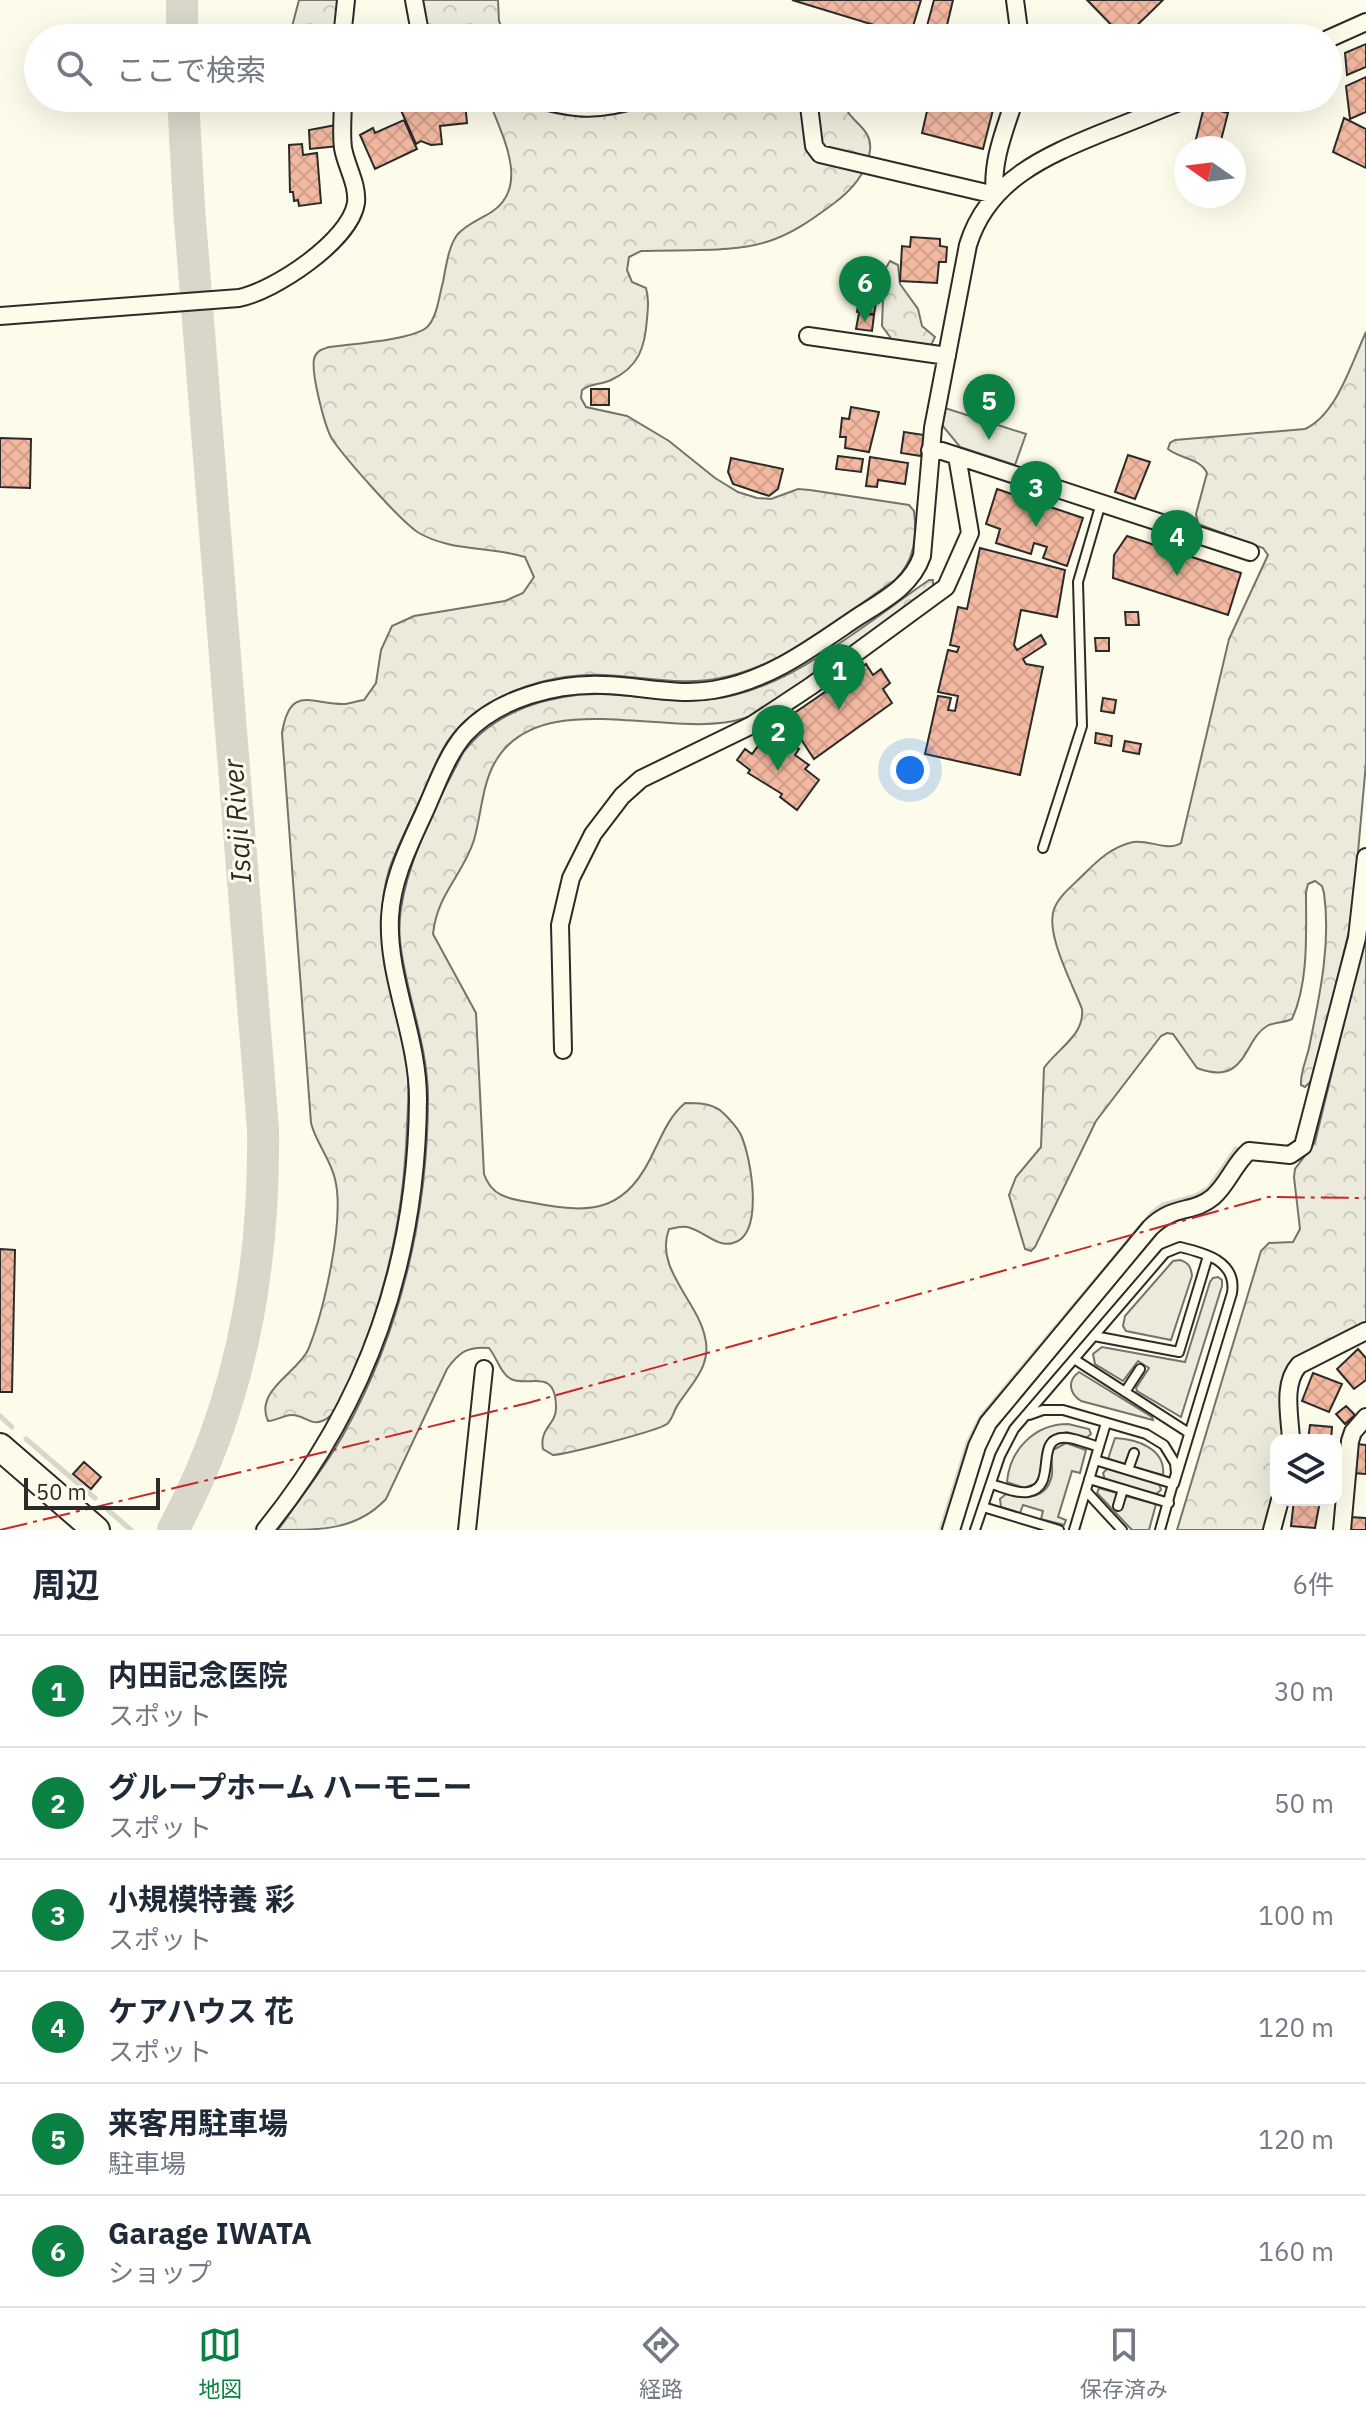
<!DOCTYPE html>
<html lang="ja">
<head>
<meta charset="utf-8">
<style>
  body { margin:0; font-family:"IBM Plex Sans","Noto Sans JP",sans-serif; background:#f6f6f7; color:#1f2937 }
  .controls { position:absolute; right:24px; bottom:24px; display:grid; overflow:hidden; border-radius:16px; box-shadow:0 8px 32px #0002 }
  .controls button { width:72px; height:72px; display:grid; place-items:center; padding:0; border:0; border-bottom:2px solid #e0e1e3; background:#fff; color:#1f2937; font:40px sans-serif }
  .compass { position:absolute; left:1174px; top:136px; width:72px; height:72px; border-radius:50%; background:#fff; box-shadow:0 8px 32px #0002; rotate:284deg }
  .scale { position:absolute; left:24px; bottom:20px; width:136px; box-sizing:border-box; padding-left:8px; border:4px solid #2b2b2b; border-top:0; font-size:22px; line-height:28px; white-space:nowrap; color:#2b2b2b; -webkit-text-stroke:6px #fdfbea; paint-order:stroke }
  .you { position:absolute; left:910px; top:770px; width:28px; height:28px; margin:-20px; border:6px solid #fff; border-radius:50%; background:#1a73e8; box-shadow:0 0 0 12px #1a73e833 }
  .badge { display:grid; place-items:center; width:52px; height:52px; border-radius:50%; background:#0b8043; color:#fff; font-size:26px; font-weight:700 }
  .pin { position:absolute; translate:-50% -66px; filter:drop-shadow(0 2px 4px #0008) }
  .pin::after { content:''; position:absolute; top:42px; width:28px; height:24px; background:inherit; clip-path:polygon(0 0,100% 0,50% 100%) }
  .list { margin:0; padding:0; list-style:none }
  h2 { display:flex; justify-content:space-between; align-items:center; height:104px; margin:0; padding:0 32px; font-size:34px }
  h2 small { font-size:26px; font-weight:400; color:#747a83 }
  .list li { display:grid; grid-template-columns:52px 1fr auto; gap:24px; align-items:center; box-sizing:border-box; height:112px; padding:0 32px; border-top:2px solid #e0e1e3 }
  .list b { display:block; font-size:30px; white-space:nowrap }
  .list p { margin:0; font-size:26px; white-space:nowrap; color:#747a83 }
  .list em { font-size:26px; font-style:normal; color:#747a83 }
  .icon { flex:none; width:44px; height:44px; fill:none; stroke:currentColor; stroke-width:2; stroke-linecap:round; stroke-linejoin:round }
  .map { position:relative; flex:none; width:1366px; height:1530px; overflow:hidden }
  .search { position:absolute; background:#fff; box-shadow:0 8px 32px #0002; left:24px; right:24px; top:24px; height:88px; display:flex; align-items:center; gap:20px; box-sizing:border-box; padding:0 28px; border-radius:44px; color:#747a83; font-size:30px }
  .sheet { height:776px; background:#fff }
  nav { display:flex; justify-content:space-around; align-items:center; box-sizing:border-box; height:112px; border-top:2px solid #e0e1e3; background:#fff; font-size:22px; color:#747a83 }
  nav a { display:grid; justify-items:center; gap:4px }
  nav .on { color:#0b8043 }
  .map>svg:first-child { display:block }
</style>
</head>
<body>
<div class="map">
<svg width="1366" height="1530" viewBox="0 0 1366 1530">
  <defs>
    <pattern id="forest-crowns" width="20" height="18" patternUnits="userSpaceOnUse" patternTransform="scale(2)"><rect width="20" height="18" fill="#ecebdb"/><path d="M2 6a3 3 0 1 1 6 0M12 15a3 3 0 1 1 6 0" fill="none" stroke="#cbcabc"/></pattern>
    <pattern id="building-cross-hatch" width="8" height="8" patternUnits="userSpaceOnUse" patternTransform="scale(2)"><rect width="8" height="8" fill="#f2b8a0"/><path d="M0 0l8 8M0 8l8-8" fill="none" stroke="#d09e8a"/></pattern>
  </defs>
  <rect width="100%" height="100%" fill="#fdfbea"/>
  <path fill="#ecebdb" stroke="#74746e" stroke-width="2" d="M1180 1260C1189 1263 1191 1267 1192 1276L1171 1340 1126 1331 1123 1326 1125 1316 1173 1261Z
    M1218 1277 1222 1280V1286L1181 1417 1137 1391 1136 1388 1149 1368 1138 1361 1123 1381 1095 1364 1093 1354 1102 1347 1185 1362 1210 1282 1213 1278Z
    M1079 1372 1152 1417 1153 1420 1081 1401C1069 1393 1067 1381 1079 1372Z
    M1068 1424 1089 1429 1091 1434 1086 1438 1067 1432 1050 1437C1036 1452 1047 1469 1035 1484L1024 1488 1007 1482C1010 1449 1035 1424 1068 1424Z
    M1115 1438C1137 1439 1166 1449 1163 1475L1136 1468 1134 1465 1138 1453 1131 1451 1125 1464 1108 1459Z
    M1066 1443 1086 1450 1080 1473 1072 1471 1058 1517 1066 1520 1064 1525 1041 1519 1043 1511 1023 1505 1020 1513 1001 1507 1000 1499 1006 1494C1025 1499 1047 1500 1052 1475 1053 1466 1050 1459 1053 1450Z
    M1108 1468 1159 1483 1161 1490 1155 1495 1105 1480 1103 1473Z
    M1099 1488 1117 1493 1114 1506 1121 1509 1126 1496 1156 1504 1149 1530H1132L1097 1493Z"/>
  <path fill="url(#forest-crowns)" stroke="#74746e" stroke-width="2" d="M299 0H341L337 38H289Z
    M420 0H498L499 21 504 33 538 38H426Z
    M814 28 842 32 851 38H689L706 35 759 36Z
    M488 98H844C844 122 873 125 870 150 868 172 851 191 833 204 815 217 797 231 775 239 738 254 681 249 641 251L629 257 627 270 632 282 646 288C649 299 648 308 647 319 645 347 639 367 611 380 601 385 591 383 582 390L581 398 586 407 627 416 669 441 715 478 738 492 757 498 771 499 798 489 810 490 909 505 914 511C917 536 915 561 895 580 843 615 789 663 725 677 684 687 646 677 605 675 550 673 479 694 447 742 435 761 427 785 417 806 408 827 396 848 389 870 368 941 398 994 407 1063 410 1084 408 1106 407 1127 404 1213 387 1295 352 1374 346 1388 338 1416 322 1421 313 1425 306 1418 298 1416 286 1412 279 1421 268 1421 254 1391 298 1372 308 1350 324 1311 345 1219 335 1179 330 1158 316 1143 311 1123L282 733C290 683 312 705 345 704 351 703 358 701 364 700L376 683 381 650 392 626 414 616 505 601 523 593 534 577 525 557C490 546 452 552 419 533 401 522 345 458 332 439 325 427 309 368 315 356 318 350 323 349 329 347 350 344 411 340 426 328 437 319 439 296 443 282 446 267 448 248 457 235 466 224 481 219 493 211 531 184 500 132 488 98Z
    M890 261 898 265 900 284 918 309 922 326 935 337 931 345 893 341 882 326 884 271Z
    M1366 332V763L1352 919 1313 1079 1305 1087 1301 1085C1300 1071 1308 1057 1310 1043 1320 994 1331 943 1324 893L1322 886 1315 881 1308 884 1306 892C1306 932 1309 982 1292 1019 1284 1023 1274 1022 1267 1026 1243 1040 1247 1087 1197 1068L1173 1034 1167 1033 1161 1036 1096 1121 1035 1247 1031 1251 1025 1249 1009 1195 1016 1177 1041 1147 1044 1068C1057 1049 1085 1035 1082 1009 1073 985 1045 934 1054 909 1059 896 1072 886 1082 876 1097 861 1111 847 1133 842 1148 839 1168 852 1181 843L1229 639 1268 555 1263 548 1198 524 1196 514 1207 473C1200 458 1180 459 1168 449L1170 443 1175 440 1305 429C1337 414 1351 364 1366 332Z
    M929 580H933V586C886 621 840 657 791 689 776 699 761 712 745 718 673 742 538 682 494 764 482 786 481 816 474 840 463 875 437 894 433 934L476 1013 484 1174C492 1198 511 1199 534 1203 595 1215 627 1211 655 1149 664 1131 670 1116 685 1103 697 1103 711 1103 721 1111 727 1116 737 1127 741 1135 751 1157 765 1235 733 1243 717 1248 703 1230 687 1227 682 1226 675 1228 669 1229 654 1268 697 1300 705 1337 712 1365 693 1382 679 1403 674 1409 673 1419 667 1424 657 1431 568 1454 553 1455L543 1449C539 1428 556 1425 556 1408 556 1366 528 1388 511 1379 501 1374 497 1358 489 1348 468 1346 459 1352 447 1369L386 1499C357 1530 322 1530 278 1530 300 1498 324 1469 343 1435 401 1332 428 1214 428 1096 427 1041 406 995 400 941 394 885 436 804 463 753 493 711 552 693 603 694 659 696 691 709 748 691 807 673 877 616 929 580Z
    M1366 933V1323L1295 1359C1275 1381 1283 1413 1285 1440H1276V1490L1265 1530H1177L1261 1251 1269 1243 1293 1242 1300 1229 1294 1177 1295 1169 1315 1142Z"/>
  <path fill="#eceadb" stroke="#74746e" stroke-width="2" d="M945 408 1026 434 1015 465 960 447 942 425Z"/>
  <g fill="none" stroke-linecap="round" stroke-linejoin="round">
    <path stroke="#d8d7c9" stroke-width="5" d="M0 1416 12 1427
      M26 1439 95 1498
      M108 1510 131 1530
      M941 1530 968 1443 981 1417 1152 1213 1163 1205 1196 1196 1209 1188 1236 1149"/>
    <path stroke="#d8d7c9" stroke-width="32" d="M182 38V0
      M173 1530C240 1407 265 1268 263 1129L189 208 183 98"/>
  </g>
  <path fill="url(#building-cross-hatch)" stroke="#2b2b2b" stroke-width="2" d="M792 0H921L910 36Z
    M934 0H953L944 38 924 37Z
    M1087 0H1163L1124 38Z
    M1366 44V67L1347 75 1345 53Z
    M1366 77V112L1350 119 1346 86Z
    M366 98H420L414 99 415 104 367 110Z
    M930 98H996L983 149 922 133Z
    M465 102 467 123 440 126 442 144 431 145 421 141 416 144 400 108Z
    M1204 107 1228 113 1219 148 1194 147Z
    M1344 118 1366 129V168L1333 152Z
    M404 120 417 149 375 169 360 135 373 128 375 133Z
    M336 125 338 146 310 149 309 130Z
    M302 144 303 155 317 153 321 203 299 206 298 200 294 201 293 192H290L289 145Z
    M911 237 940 239V246L947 247 946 262H939L937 283 900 281 902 246 910 247Z
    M864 266 880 268 877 296 860 294Z
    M860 295 877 298 874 314 857 312Z
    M859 313 874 315 872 331 856 329Z
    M591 389H609V405H591Z
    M851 407 879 412 869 452 845 448 846 437H840L842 418 849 419Z
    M904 432 924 435 921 456 901 453Z
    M0 438 31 439 30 488 0 487Z
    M1128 455 1150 462 1135 499 1115 492Z
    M838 456 863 459 861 472 836 469Z
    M870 457 908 463 905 484 878 480 877 487 866 486Z
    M731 458 783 469 778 489 769 496 733 484 728 472Z
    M997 489 1083 518 1067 566 1043 558 1047 547 1034 543 1031 554 996 543 1000 529 986 524Z
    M1127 536 1241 573 1228 615 1113 578 1114 555Z
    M980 548 1065 570 1057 617 1021 610 1014 645 1017 650 1041 635 1046 644 1023 659 1026 664 1043 667 1020 775 925 754 938 696 951 698 948 710 955 711 958 696 938 692 948 650 957 652 959 647 950 645 958 607 967 609Z
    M1125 612H1138L1139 625H1126Z
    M1095 638H1109V651H1096Z
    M866 664 873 675 881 669 890 683 883 689 892 703 814 759 787 718Z
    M1103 698 1116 700 1114 713 1101 711Z
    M769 731 776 736 778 733 799 749 795 755 809 765 805 769 819 780 797 810 780 797 782 794 748 773 750 770 737 760 745 749 752 754Z
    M1096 733 1112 736 1111 746 1095 743Z
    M1125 741 1141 744 1139 754 1123 751Z
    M0 1249 15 1250 12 1392H0Z
    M1358 1349 1366 1358V1380L1354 1389 1337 1369Z
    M1313 1373 1342 1384 1329 1412 1302 1401Z
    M1346 1406 1355 1415 1345 1424 1336 1414Z
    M1310 1425 1332 1427 1331 1440H1308Z
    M1356 1444 1366 1445V1474L1353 1473Z
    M84 1462 101 1477 91 1489 73 1474Z
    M1294 1500 1320 1501 1315 1528 1291 1526Z
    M1350 1517 1366 1518V1530H1348Z"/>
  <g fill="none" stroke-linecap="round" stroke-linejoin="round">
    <g stroke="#2b2b2b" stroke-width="12">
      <path id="service" d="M1043 848 1082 726 1078 582 1101 503
        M1094 1336 1179 1352 1208 1256
        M1074 1359 1189 1433
        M1125 1392 1140 1369
        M1029 1415 1043 1410H1063L1146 1434 1164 1445 1175 1463 1176 1473 1160 1530
        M1128 1470 1134 1453
        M1089 1479 1169 1503
        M991 1484C1002 1487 1017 1494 1028 1492 1060 1487 1031 1434 1068 1438 1078 1439 1089 1444 1099 1447
        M1086 1491 1122 1530
        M1118 1506 1123 1489
        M983 1507 1059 1530
        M975 1530 1000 1456 1014 1429 1165 1253 1180 1247C1205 1253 1237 1261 1232 1293L1174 1484 1095 1460
        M1074 1530 1106 1423"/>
    </g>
    <g stroke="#2b2b2b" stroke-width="20">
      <path id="minor" d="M414 0 421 38
        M1015 0 1020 38
        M342 38 346 0
        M1328 39 1366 22
        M533 98C576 110 598 112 641 98
        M808 98 814 146 820 154 995 195C991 161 1005 130 1015 98
        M0 316 239 298C274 291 350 241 356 203 358 184 346 166 343 148 341 132 343 114 343 98
        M808 336 947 356
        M930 450 942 451 1250 552
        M563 1050 560 925 571 878 593 834 622 796 641 779 752 725 811 686 946 587 970 533 957 456
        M1291 1440C1290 1416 1282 1384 1299 1365L1366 1331
        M265 1530C368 1403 417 1262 418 1099 418 1036 387 978 390 917 392 879 409 846 424 813 436 787 446 756 465 734 498 698 557 683 604 685 641 686 676 696 713 690 767 681 809 650 853 620 880 602 911 588 922 556L933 428 968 245C988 180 1045 156 1104 132 1133 121 1161 109 1190 98
        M467 1530 484 1369
        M951 1530 977 1446 988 1423 1150 1228C1174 1204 1193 1214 1213 1197 1228 1184 1234 1164 1249 1151L1290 1155 1303 1146 1357 938 1366 857
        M1272 1530 1280 1500
        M1342 1530 1350 1441 1353 1432 1366 1417"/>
    </g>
    <g stroke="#2b2b2b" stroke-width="30">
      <path id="primary" d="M0 1447 96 1530"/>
    </g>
    <use href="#service" stroke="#fdfbea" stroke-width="8"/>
    <use href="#minor" stroke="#fdfbea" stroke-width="16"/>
    <use href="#primary" stroke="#fdfbea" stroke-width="26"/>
    <path stroke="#c62828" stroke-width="2" stroke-dasharray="28 6 4 6" stroke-linecap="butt" d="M0 1530 528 1403 1268 1197 1366 1198"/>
  </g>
  <g text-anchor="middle" stroke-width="6" stroke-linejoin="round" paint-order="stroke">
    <g font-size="28" font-style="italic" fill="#2b2b2b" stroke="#fdfbea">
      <text transform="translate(237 821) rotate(-94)" y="10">Isaji River</text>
    </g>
  </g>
</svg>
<div class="controls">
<button><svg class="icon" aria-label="layers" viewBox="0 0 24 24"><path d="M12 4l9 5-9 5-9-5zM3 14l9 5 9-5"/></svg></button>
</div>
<svg class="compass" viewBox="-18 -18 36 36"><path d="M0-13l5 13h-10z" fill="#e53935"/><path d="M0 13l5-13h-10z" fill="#747a83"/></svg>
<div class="scale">50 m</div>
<div class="you"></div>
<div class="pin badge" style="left:839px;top:710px">1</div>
<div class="pin badge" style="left:778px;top:771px">2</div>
<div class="pin badge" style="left:1036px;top:527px">3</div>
<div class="pin badge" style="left:1177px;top:576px">4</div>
<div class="pin badge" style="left:989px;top:440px">5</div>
<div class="pin badge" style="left:865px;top:322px">6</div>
<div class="search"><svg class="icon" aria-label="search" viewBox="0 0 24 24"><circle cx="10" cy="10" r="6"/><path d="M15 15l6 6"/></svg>ここで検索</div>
</div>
<section class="sheet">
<h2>周辺<small>6件</small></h2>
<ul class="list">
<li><span class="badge">1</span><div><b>内田記念医院</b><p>スポット</p></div><em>30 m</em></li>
<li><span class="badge">2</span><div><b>グループホーム ハーモニー</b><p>スポット</p></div><em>50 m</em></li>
<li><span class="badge">3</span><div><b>小規模特養 彩</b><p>スポット</p></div><em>100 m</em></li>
<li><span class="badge">4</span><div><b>ケアハウス 花</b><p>スポット</p></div><em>120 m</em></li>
<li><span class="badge">5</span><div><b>来客用駐車場</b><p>駐車場</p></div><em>120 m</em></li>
<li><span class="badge">6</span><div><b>Garage IWATA</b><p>ショップ</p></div><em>160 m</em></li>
</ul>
</section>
<nav>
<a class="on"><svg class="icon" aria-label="map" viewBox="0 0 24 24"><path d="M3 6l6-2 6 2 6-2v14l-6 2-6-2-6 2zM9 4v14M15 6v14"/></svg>地図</a>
<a><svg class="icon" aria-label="directions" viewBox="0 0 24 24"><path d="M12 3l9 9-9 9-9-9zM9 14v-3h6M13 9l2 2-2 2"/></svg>経路</a>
<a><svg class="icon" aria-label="saved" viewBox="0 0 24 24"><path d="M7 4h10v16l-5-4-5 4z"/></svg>保存済み</a>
</nav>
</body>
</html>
